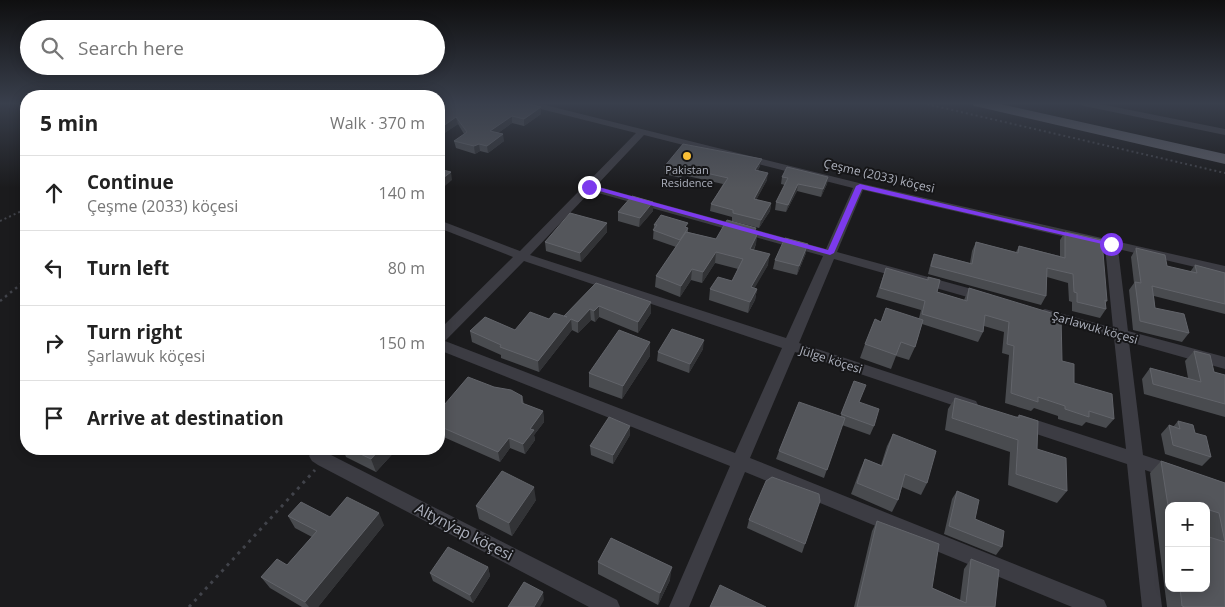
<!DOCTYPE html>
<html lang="en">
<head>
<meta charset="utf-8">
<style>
  body { margin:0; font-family:"Open Sans",sans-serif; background:#f6f6f6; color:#222 }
  .controls { position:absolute; right:15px; bottom:15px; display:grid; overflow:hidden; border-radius:10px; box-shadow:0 2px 12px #0003 }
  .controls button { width:45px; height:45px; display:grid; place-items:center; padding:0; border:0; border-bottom:1px solid #e0e0e0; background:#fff; color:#222; font:25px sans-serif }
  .stop { position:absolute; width:15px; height:15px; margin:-11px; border:4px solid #7c3aed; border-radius:50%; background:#fff }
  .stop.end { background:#7c3aed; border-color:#fff; box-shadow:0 1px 5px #0008 }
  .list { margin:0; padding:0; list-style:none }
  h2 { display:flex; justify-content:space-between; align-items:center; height:65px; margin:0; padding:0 20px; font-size:21px }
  h2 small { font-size:16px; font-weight:400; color:#767676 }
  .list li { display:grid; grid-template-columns:32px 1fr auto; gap:15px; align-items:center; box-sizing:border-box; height:75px; padding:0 20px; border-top:1px solid #e0e0e0 }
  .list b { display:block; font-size:19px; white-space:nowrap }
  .list p { margin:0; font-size:16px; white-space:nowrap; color:#767676 }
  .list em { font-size:16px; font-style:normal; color:#767676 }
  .icon { flex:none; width:28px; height:28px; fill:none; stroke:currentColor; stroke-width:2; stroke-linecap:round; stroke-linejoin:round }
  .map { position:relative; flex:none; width:1225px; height:607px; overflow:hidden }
  .search { position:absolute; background:#fff; box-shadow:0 2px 12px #0003; left:20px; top:20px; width:425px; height:55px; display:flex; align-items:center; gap:12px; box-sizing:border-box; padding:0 18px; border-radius:28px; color:#767676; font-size:19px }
  .panel { position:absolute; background:#fff; box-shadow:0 2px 12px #0003; left:20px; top:90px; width:425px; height:365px; border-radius:20px }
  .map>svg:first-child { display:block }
</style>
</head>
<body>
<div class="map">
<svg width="1225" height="607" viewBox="0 0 1225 607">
  <rect width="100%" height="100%" fill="#1b1b1d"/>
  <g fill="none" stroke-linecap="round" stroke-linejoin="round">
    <path stroke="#41434a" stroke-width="2" stroke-dasharray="2 3" stroke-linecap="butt" d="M922 103 1225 173
      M0 221 26 209"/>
    <path stroke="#41434a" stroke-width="2.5" stroke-dasharray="2.5 4" stroke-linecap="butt" d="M0 301 26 280"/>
    <path stroke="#41434a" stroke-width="3" stroke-dasharray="3 5" stroke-linecap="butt" d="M189 607 315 470"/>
    <path fill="#3c3c43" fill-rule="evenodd" d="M524 103H537L859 183 1225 266V274L1118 249 1128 331 1225 357V369L1129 342 1143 455 1180 467 1183 472 1180 477 1174 480 1145 470 1162 607H1142L1127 464 1015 427 1013 422 1015 417 1021 415 1126 449 1114 338 1040 317 1038 314 1040 311 1045 309 1113 328 1105 246 863 190 837 252 990 294 992 297 990 300 985 302 834 259 799 343 976 401 978 405 976 409 970 411 795 352 750 458 1104 600 1107 607H1072L745 472 689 607H669L730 466 439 350V330L513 257 439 228V220L520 251 636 133 525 105ZM644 135 853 188 826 249 596 186ZM591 191 823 256 786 338 530 255ZM524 261 782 348 735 453 445 341Z
      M1079 103H1095L1225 129V135L1084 106Z
      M314 449H334L331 455 617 600 620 607H589L318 465 312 461 309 456Z"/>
    <path fill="#575962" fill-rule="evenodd" d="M972 103H996L1225 154V164L979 107 974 106Z"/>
  </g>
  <path fill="#494b4f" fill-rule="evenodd" d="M439 103 448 104 541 107V114L524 126 512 123 498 133 504 141 488 153 480 151 475 154 456 148 454 141 464 134 458 124 440 136H439Z
    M760 166 758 170 767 180 756 200 771 203 770 211 759 228 732 221V217L710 211 711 204 723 184 683 175 681 178 664 174V167Z
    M782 177H828L827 184 821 197 797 191 786 212 775 210 776 202 785 185 781 184Z
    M653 211 639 227 618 221V212Z
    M607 223V232L581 262 546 251 545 242Z
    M654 225 688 228V232L716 239 755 232 756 244 754 250 768 265 754 288 757 289 755 300 748 313 709 300 710 289 732 281 738 269 715 263 702 283 691 280 680 297 655 287 656 276 676 247 653 239Z
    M1065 232 1107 301 1105 304 1106 309 1100 318 1072 311V302L1069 301 1068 283 1047 277 1046 296 1041 305 928 274 931 262 934 254 970 263 972 251 976 242 1016 252 1019 246 1060 256V240Z
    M1136 248 1167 266 1190 272 1195 265 1225 273V314L1154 296 1155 308 1189 333 1182 342 1133 330 1129 290 1134 283 1131 257Z
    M806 253 797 275 773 269 775 260Z
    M886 268 937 292 964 300 969 288 1062 361 1074 383 1114 419 1106 428 1086 422 1082 426 1058 419V416L1034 408 1031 411 1005 403 1009 355 1002 353 1004 332 984 326 983 332 978 342 922 324 915 347 909 360 896 356 891 369 860 358 865 344 919 318 921 310 876 297Z
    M596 283 651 313 638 333 599 317 595 322 591 320 578 333 572 330 539 372 501 358V355L472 342 470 331 515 330 549 319 564 316Z
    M650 342V356L622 399 589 387V373Z
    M703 349 689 373 657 361 658 352Z
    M1194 351 1214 372 1225 375V417L1144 394 1142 379 1150 368 1188 378 1185 361Z
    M854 381 859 402 874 426 870 435 842 425 824 478 776 459 779 451 841 416Z
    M494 387 522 396 524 404 543 411 544 422 534 435 535 440 525 454 510 448 500 462 439 435V411Z
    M955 398 1017 418 1019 415 1037 449 1067 491 1057 503 1008 485 1010 452 945 430 948 409Z
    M1178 421 1195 433 1211 457 1202 466 1165 454 1161 434 1169 425 1173 427Z
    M893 434 927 483 921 495 902 487 898 500 892 512 851 494 860 470 865 459 881 465 887 446Z
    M630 435 613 464 591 455 590 446Z
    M343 449H397L376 472 346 457Z
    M1161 461 1225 483V607H1167L1150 473ZM1169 506H1206V530L1207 536 1206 588H1169Z
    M957 491 975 519 1002 547 996 555 944 534 952 499Z
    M536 500 512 536 479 519 476 506Z
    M288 516 330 517 384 525 318 607H302L270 588 261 577 287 565 312 537 295 528Z
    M749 520 805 544 802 553 747 528Z
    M877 521 932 588 960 600 964 569 971 559 995 607H854L872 531Z
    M598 562 670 580 658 605 598 574Z
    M488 567 490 576 473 603 433 581 430 573Z"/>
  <path fill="#323336" d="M541 107V114L524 126V119Z
    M512 116V123L491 138 490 131Z
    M456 117 458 124 440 136 439 129Z
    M503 134 504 141 488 153 487 146Z
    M479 144 480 151 475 154 474 146Z
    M762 159 760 166 754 177 755 170Z
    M684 168 683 175 681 178V171Z
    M451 172 452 180 439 191V181Z
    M768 173 767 180 753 206 754 199Z
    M828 177 827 184 821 197 823 189Z
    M798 184 797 191 786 212 788 205Z
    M653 202V211L639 227 640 218Z
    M771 203 770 211 759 228 761 220Z
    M607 223V232L581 262 580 253Z
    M758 233 756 244 748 260 750 249Z
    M808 244 806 253 797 275 799 266Z
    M716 252 715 263 702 283 703 272Z
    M770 254 768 265 749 298 751 287Z
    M692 269 691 280 680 297 681 286Z
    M757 289 755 300 748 313 750 302Z
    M651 302V313L638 333V322Z
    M599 306V317L595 322 594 311Z
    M590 309 591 320 578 333V322Z
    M571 319 572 330 539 372 538 361Z
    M704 340 703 349 689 373 690 364Z
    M650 342V356L622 399 623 386Z
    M543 411 544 422 534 435 535 440 525 454 523 444 530 429Z
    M630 426V435L613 464V455Z
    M509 438 510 448 500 462 498 452Z
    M380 449H397L376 472 371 459Z
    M534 487 536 500 512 536 509 523Z
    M379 513 384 525 318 607H309L305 602Z
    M488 567 490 576 473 603 470 595Z
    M672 567 670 580 658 605 660 593Z
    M543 592 544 600 540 607H534Z"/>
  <path fill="#54565b" stroke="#62646a" d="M439 103 448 104 450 103H525L541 107 524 119 512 116 490 131 503 134 487 146 479 144 474 146 454 141 467 132 456 117 439 129Z
    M683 144 762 159 755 170 768 173 754 199 771 203 761 220 733 213V210L711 204 728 178 684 168 681 171 664 167Z
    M787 167 828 177 823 189 798 184 788 205 776 202 788 178 782 177Z
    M439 169 451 172 439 181Z
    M632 196 653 202 640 218 618 212Z
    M570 213 607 223 580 253 545 242Z
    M661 215 688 223 685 227 688 228 680 240 653 230 657 225H654Z
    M727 220 756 228 754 232 758 233 750 249 770 254 751 287 757 289 750 302 710 289 718 277 732 281 743 259 716 252 703 272 692 269 681 286 656 276 686 232 716 239Z
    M1065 232 1102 240 1107 301 1105 300 1106 309 1077 302V293L1074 292 1073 274 1047 268 1046 296 931 266 934 254 972 264 976 242 1018 253 1019 246 1065 258Z
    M785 238 808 244 799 266 775 260Z
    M1136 248 1165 255 1167 266 1197 273 1195 265 1225 273V304L1152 286 1155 308 1184 314 1189 333 1140 321 1135 282 1141 283Z
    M886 268 928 280V277L940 280 937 292 967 301 969 288 1061 316 1062 361 1074 364V383L1112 394 1114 419 1089 411V417L1065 409V406L1038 397V402L1011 393 1014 346 1007 344 1009 322 985 315 983 332 922 314 925 301 880 288Z
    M596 283 651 302 638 322 599 306 594 311 590 309 578 322 571 319 538 361 500 347 501 345 470 331 485 317 515 330 530 312 549 319 554 313 567 317 564 316Z
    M886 308 923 320 915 347 901 342 896 355 865 344 875 319 881 322Z
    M672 329 704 340 690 364 658 352Z
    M619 330 650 342 623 386 589 373Z
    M1194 351 1210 355 1214 372 1225 375V404L1153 384 1150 368 1201 382Z
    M468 377 494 387 511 390 522 396V403L543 411 530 429 534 430 523 444 509 438 498 452 439 426V411Z
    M854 381 866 385 859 402 879 409 874 426 841 414Z
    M955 398 1019 418V415L1038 421 1037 449 1066 458 1067 491 1016 474 1018 440 952 418Z
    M799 402 845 418 827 470 779 451Z
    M609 417 630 426 613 455 590 446Z
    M1178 421 1193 425 1195 433 1206 436 1211 457 1173 445 1169 425 1180 429Z
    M893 434 936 451 927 483 905 474 898 500 857 483 865 459 882 466Z
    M350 449H380L371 459Z
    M1161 461 1225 483V607H1185L1182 606 1180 588H1206V536L1225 542 1219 513 1206 509V506H1196L1188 503V506H1169V512Z
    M502 471 534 487 509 523 476 506Z
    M772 477 819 494 820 501 805 544 749 520 766 481Z
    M957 491 979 500 975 519 1004 531 1002 547 949 526Z
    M347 497 379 513 305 602 261 577 277 559 287 565 317 531 288 516 301 502 330 517Z
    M877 521 939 544 932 588 966 603 971 559 999 570 995 607H857Z
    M611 538 672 567 660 593 598 562Z
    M448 547 488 567 470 595 430 573Z
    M524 582 543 592 534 607H508Z
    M720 585 766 607H710Z"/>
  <linearGradient id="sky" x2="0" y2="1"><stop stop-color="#0f0f10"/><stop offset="0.55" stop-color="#393f4c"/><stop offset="1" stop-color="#393f4c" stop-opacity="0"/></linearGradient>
  <rect width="1225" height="188" fill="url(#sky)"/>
  <path fill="#7c3aed" d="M860 184 1115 244 1111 246 862 189 834 253 830 255 585 187 591 185 828 250 856 186Z"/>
  <circle fill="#fabf36" stroke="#161618" stroke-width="2" cx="687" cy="156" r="5"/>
  <g text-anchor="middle" stroke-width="4" stroke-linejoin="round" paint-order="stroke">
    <g font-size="11" fill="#adb1bd" stroke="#161618">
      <text x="687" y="174">Pakistan<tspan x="687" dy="13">Residence</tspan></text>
    </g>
    <g font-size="12" fill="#adb1bd" stroke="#161618">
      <text transform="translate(879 176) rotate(13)" y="4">Çeşme (2033) köçesi</text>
      <text transform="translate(1095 328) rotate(16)" y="4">Şarlawuk köçesi</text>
      <text transform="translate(831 360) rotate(18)" y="4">Jülge köçesi</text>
    </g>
    <g font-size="15" fill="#adb1bd" stroke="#161618">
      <text transform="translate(464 532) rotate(27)" y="5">Altynýap köçesi</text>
    </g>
  </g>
</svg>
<div class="controls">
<button>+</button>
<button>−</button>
</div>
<div class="stop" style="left:1111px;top:244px"></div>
<div class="stop end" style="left:589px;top:187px"></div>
<div class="search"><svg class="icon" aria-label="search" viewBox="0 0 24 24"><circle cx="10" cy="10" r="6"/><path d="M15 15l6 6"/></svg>Search here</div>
<section class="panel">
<h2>5 min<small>Walk · 370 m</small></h2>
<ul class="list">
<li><svg class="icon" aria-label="ahead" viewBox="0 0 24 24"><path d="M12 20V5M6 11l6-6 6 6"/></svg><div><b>Continue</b><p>Çeşme (2033) köçesi</p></div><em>140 m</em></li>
<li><svg class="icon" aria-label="left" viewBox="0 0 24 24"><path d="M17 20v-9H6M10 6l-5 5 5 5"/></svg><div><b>Turn left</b></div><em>80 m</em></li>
<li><svg class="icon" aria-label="right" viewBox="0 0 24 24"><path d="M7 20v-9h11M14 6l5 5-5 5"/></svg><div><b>Turn right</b><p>Şarlawuk köçesi</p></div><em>150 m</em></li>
<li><svg class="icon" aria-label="arrive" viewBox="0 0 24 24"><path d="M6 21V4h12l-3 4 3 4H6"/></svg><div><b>Arrive at destination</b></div></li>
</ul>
</section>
</div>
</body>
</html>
